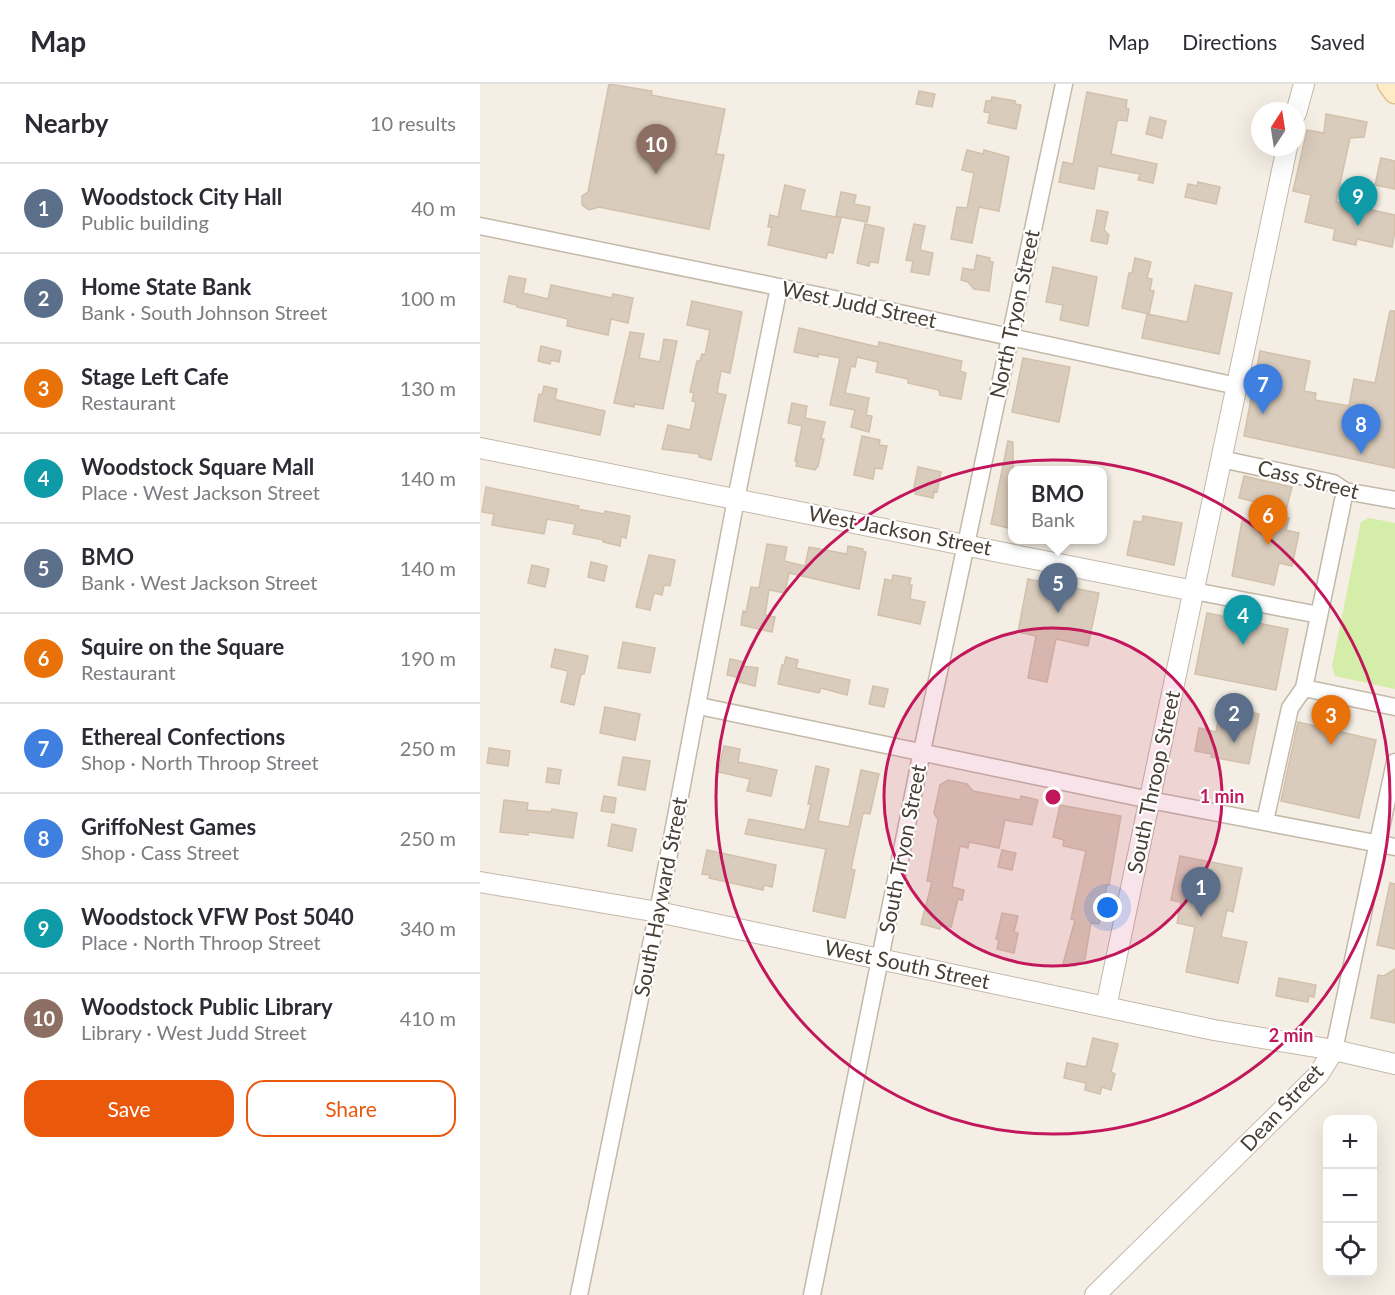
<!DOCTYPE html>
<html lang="en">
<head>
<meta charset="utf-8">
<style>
  body { margin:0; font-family:Lato,sans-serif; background:#f7f7f7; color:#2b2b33 }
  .controls { position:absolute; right:18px; bottom:18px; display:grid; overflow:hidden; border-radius:12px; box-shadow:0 6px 24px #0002 }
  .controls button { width:54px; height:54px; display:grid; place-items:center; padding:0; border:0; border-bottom:2px solid #e1e1e2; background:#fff; color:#2b2b33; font:30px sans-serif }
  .compass { position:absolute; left:771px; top:18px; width:54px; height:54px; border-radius:50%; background:#fff; box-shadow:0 6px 24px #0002; rotate:12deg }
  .you { position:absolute; left:628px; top:824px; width:21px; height:21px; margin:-15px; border:4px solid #fff; border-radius:50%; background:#1a73e8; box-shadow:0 0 0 9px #1a73e833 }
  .badge { display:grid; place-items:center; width:39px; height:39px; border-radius:50%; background:#ea580c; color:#fff; font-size:20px; font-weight:700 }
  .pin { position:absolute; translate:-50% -50px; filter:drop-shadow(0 2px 3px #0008) }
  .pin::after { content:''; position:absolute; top:32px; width:21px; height:18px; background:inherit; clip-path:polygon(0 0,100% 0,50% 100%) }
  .popup { position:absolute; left:528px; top:382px; width:99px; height:78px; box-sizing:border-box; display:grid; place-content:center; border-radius:12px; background:#fff; filter:drop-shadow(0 2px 4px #0005); font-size:20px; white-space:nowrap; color:#7c7c81 }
  .popup b { font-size:22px; color:#2b2b33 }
  .popup::after { content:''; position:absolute; left:50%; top:100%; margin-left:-12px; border:12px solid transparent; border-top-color:#fff }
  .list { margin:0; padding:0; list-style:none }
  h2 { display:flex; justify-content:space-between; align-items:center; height:78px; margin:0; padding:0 24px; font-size:26px }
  h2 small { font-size:20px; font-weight:400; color:#7c7c81 }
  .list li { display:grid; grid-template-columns:39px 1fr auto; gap:18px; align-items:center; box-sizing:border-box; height:90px; padding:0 24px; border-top:2px solid #e1e1e2 }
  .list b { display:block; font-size:22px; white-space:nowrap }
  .list p { margin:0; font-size:20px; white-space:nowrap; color:#7c7c81 }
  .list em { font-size:20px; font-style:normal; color:#7c7c81 }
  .actions { display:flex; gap:12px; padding:18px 24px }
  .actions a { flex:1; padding:14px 0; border:2px solid #ea580c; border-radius:18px; text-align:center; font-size:21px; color:#ea580c }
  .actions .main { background:#ea580c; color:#fff }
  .icon { flex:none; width:33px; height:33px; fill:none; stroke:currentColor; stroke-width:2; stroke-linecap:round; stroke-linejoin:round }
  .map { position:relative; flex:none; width:915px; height:1211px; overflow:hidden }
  header { display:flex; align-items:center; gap:36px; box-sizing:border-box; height:84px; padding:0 30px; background:#fff; border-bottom:2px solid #e1e1e2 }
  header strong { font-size:28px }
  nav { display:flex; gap:33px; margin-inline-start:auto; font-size:21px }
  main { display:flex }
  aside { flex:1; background:#fff }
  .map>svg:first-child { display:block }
</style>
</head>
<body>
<header>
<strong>Map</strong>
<nav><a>Map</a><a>Directions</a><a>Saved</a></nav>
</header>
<main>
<aside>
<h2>Nearby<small>10 results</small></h2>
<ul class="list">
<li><span class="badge" style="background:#5c6f8a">1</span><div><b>Woodstock City Hall</b><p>Public building</p></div><em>40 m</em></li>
<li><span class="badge" style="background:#5c6f8a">2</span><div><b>Home State Bank</b><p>Bank · South Johnson Street</p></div><em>100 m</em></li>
<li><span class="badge" style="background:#e8710a">3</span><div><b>Stage Left Cafe</b><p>Restaurant</p></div><em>130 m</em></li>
<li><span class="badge" style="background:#0f9aa8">4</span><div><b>Woodstock Square Mall</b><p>Place · West Jackson Street</p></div><em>140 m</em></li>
<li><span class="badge" style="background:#5c6f8a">5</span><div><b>BMO</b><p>Bank · West Jackson Street</p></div><em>140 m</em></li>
<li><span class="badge" style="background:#e8710a">6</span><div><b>Squire on the Square</b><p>Restaurant</p></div><em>190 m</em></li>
<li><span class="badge" style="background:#3f7fe0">7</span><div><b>Ethereal Confections</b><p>Shop · North Throop Street</p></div><em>250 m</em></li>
<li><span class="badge" style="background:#3f7fe0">8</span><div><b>GriffoNest Games</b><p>Shop · Cass Street</p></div><em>250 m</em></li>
<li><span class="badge" style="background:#0f9aa8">9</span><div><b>Woodstock VFW Post 5040</b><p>Place · North Throop Street</p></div><em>340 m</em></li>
<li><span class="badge" style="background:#8d6e63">10</span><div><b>Woodstock Public Library</b><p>Library · West Judd Street</p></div><em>410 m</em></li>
</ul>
<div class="actions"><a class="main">Save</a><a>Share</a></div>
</aside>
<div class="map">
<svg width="915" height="1211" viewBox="0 0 915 1211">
  <rect width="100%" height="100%" fill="#f4eee4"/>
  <path fill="#d4eda9" d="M889 434 915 439V605L855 592 852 582 881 438Z"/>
  <path fill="#daccbc" stroke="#d2c0ab" stroke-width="1.5" d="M129 0 172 7 171 11 245 25 236 70 244 71 229 145 119 123 109 126 102 121V112L108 108Z
    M439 7 455 10 452 23 436 20Z
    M607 8 647 16 646 24 649 25 647 37 639 36 637 38 631 70 677 80 673 99 658 96 660 90 618 82 614 105 579 98 583 78 593 80Z
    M512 13 535 17V20L541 21 536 45 508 39 510 29 504 28 506 17H511Z
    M846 30 887 38 884 53 870 54 856 118 915 131V147L912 163 877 155 876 161 853 156 855 145 825 138 831 111 813 107 827 46 844 49Z
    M670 33 686 37 682 54 666 50Z
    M487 66 503 70 504 66 529 73 519 127 499 123 492 159 471 155 477 123 487 124 494 89 482 86Z
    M901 74 915 77V105L895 101Z
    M718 98 740 103 736 120 705 113 708 100 717 102Z
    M305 101 325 106 320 126 361 134 353 169 348 168 346 174 288 161 292 143H288L290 131 298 133Z
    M361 108 376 111 374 120 390 123 387 138 356 132Z
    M617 126 628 128 624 146 629 151 627 160 611 157Z
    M385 140 404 144 398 179 390 178 389 182 377 179Z
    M434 140 445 142 440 166 453 169 449 191 431 188 433 177 426 176Z
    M497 171 510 174 509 177 513 178 509 207 494 205 488 198 481 196 483 184 494 186Z
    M655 174 671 178 667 194 672 195 670 206 674 207 669 230 642 224 649 189H652Z
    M573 183 617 193 608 242 580 236 583 221 566 218Z
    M29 192 46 195 43 209 68 215 71 201 132 214 133 210 153 214 148 239 131 235 128 251 87 242 88 235 37 223V221L24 218Z
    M715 201 752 209 739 270 662 254 667 230 707 238Z
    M212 217 262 228 250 289 241 287 237 309 246 311 231 376 219 373V370L182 365 188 341 210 346 216 318 212 317 214 309 210 308 217 277H220L222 270 225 271 230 246 207 241Z
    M910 227H915V384L764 352 780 267 830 277 824 307 836 309 835 316 869 322 874 295 895 299Z
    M319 244 398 263 399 258 482 277 480 287 486 289 481 315 460 311 459 306 428 299V295L396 288 398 278 377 273 375 283 371 282 365 309 389 314 386 331 392 332 389 348 371 343 375 326 350 321 360 274 338 270V273L314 268Z
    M150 248 164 250 159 274 180 278 184 255 197 257 183 325 154 320V323L134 319Z
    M61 262 81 267 79 278 71 276 70 280 58 277Z
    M543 274 590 283 579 338 532 328Z
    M64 302 77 305 75 314 77 316 125 327 120 351 54 337 59 310 62 311Z
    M312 319 327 322 325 334 345 338 341 355H344L338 382 335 386 316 382 317 377H315L322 342 308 339Z
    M382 352 400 356 399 361 407 362 402 385 395 384 393 395 374 391Z
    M528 357 533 358V445L511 440Z
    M438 383 461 388 457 408 454 407 453 414 435 410 436 404 434 403Z
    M764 392 812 403 804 434H809L806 446 819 449 812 482 799 479 794 501 752 492 762 437 775 440 780 419 759 414Z
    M6 403 99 422 98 425 124 430 125 427 150 432 146 454 141 453 140 462 123 458 124 456 93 450 95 440 67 435 64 450 12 441 14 430 2 428Z
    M663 432 702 439 694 481 647 471 654 437 662 438Z
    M287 460 307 463 304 477 325 482 329 463 367 470 368 462 383 465 382 467 386 468 379 505 309 489 305 509 289 506 285 531 295 533 292 548 261 541 263 527 266 528 271 503 279 504Z
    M169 471 195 476 190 502 184 501 182 511 174 509 170 526 156 523Z
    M111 478 127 482 124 497 108 493Z
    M52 481 69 485 65 503 48 499Z
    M413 491 431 494 429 501H432L430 515 445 518 440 540 398 531 405 495 412 497Z
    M548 495 619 509 608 562 576 555 567 598 548 594 556 552 538 548Z
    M727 529 808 545 796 606 715 590Z
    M143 558 175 564 170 589 138 584Z
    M75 565 108 572 104 590H101L94 621 81 618 88 587 71 583Z
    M306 573 318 576 316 584 370 596 367 611 341 604 339 609 298 600 302 581H304Z
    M250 575 264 578 263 582 278 584 275 602 259 598 260 594 247 591Z
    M393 602 408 605 404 623 389 620Z
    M741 622 779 630 769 680 731 673 732 670 715 667 719 644 736 648Z
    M125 623 160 630 155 656 120 649Z
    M818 638 896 656 879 734 801 717Z
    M244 662 260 665 258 678 297 686 291 712 267 707 270 695 238 688Z
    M9 664 30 667 28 682 7 679Z
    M143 673 170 677 165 706 138 701Z
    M336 682 349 685 338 737 369 743 381 686 399 690 390 730 383 729 371 785 375 786 365 834 333 827 346 765 265 750 269 735 325 746 331 720H328Z
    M68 684 81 686 79 700 66 698Z
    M468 696 487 700 493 707 540 716 541 712 558 716 552 741 525 736 519 764 489 758 488 764 480 762 472 803 484 806 482 816 478 815 471 843 461 841 460 845 441 840 452 798 447 797 458 736 454 729 460 701Z
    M124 712 136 714 134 729 121 727Z
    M24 716 48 719 47 726 71 728 72 725 97 729 93 754 48 748V751L20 748Z
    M580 721 641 732 629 801H627L619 840 611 839 605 875 595 882 583 880 595 836 591 835 606 767 583 762 584 756 573 753Z
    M132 740 156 745 152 767 128 762Z
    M227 766 296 781 292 803 284 801 283 806 229 794 230 791 222 790Z
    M522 766 536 769 532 786 518 783Z
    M700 772 762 784 753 828 747 826 741 853 767 858 758 899 706 888 715 843 697 839 701 818 691 816Z
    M910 799 915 800V865L897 861Z
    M522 829 538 832 534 848 538 849 534 869 517 865 519 856 516 855Z
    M915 885V939L891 934 898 891 904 892Z
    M799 894 836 901 834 913 829 912 828 918 796 912Z
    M613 954 638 960 631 988 635 990 631 1006 622 1003 620 1010 605 1006 606 999 584 994 587 979 606 983Z"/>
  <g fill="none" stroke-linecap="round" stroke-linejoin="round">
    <g stroke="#c4b8a9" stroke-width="19">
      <path id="minor" d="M0 142 299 203 757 302
        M741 375 853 399 865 407 915 416
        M714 507 839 531
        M824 604 915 623
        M219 622 670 716 915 763
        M785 737 810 624 824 604 865 407
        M854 966 915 678
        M99 1211 181 812 256 415 299 203
        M332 1211 442 667 584 0"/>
    </g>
    <g stroke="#c4b8a9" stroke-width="22">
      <path id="tertiary" d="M816 29 824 0
        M0 364 714 507
        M0 798 178 828 734 946 854 966 915 980
        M626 923 807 63
        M615 1211 838 991 854 966"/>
    </g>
    <g stroke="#dcc391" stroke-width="25">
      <path id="secondary" d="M909 0 915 8"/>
    </g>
    <use href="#minor" stroke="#fff" stroke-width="16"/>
    <use href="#tertiary" stroke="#fff" stroke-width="20"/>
    <use href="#secondary" stroke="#ffecc4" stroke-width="22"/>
  </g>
  <circle cx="573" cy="713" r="169" fill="#c2185b" fill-opacity=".12"/>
  <g fill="none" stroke="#c2185b" stroke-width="3">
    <circle cx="573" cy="713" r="169"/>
    <circle cx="573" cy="713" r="337"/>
  </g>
  <g text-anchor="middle" stroke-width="4.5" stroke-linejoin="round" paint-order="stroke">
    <g font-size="21" fill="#473e34" stroke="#fff">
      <text transform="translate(379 221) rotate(12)" y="7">West Judd Street</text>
      <text transform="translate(535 230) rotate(-78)" y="7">North Tryon Street</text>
      <text transform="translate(828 396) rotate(14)" y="7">Cass Street</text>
      <text transform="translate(420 447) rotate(11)" y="7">West Jackson Street</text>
      <text transform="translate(674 698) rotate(-78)" y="7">South Throop Street</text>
      <text transform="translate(423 765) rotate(-79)" y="7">South Tryon Street</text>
      <text transform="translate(181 813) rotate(-79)" y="7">South Hayward Street</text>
      <text transform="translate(427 881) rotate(12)" y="7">West South Street</text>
      <text transform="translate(802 1024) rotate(-47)" y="7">Dean Street</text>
    </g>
  </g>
  <circle cx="573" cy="713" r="9" fill="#c2185b" stroke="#fff" stroke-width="3"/>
  <g font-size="18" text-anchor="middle" font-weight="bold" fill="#c2185b" stroke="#fff" stroke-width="4.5" stroke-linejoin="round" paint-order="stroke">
    <text x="742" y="719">1 min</text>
    <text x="811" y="958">2 min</text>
  </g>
</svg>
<div class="controls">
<button>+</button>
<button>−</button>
<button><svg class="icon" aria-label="locate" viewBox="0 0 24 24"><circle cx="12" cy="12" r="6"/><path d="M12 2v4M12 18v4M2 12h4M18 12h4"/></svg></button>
</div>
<svg class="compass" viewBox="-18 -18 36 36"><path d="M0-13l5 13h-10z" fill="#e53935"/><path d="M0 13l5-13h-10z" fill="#7c7c81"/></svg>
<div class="you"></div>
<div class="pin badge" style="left:721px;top:833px;background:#5c6f8a">1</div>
<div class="pin badge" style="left:754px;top:659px;background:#5c6f8a">2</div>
<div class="pin badge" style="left:851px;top:661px;background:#e8710a">3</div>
<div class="pin badge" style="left:763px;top:561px;background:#0f9aa8">4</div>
<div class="pin badge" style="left:578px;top:529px;background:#5c6f8a">5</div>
<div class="popup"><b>BMO</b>Bank</div>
<div class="pin badge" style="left:788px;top:461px;background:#e8710a">6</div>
<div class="pin badge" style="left:783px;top:330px;background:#3f7fe0">7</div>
<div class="pin badge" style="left:881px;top:370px;background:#3f7fe0">8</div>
<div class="pin badge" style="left:878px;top:142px;background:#0f9aa8">9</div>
<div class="pin badge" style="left:176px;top:90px;background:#8d6e63">10</div>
</div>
</main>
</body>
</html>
